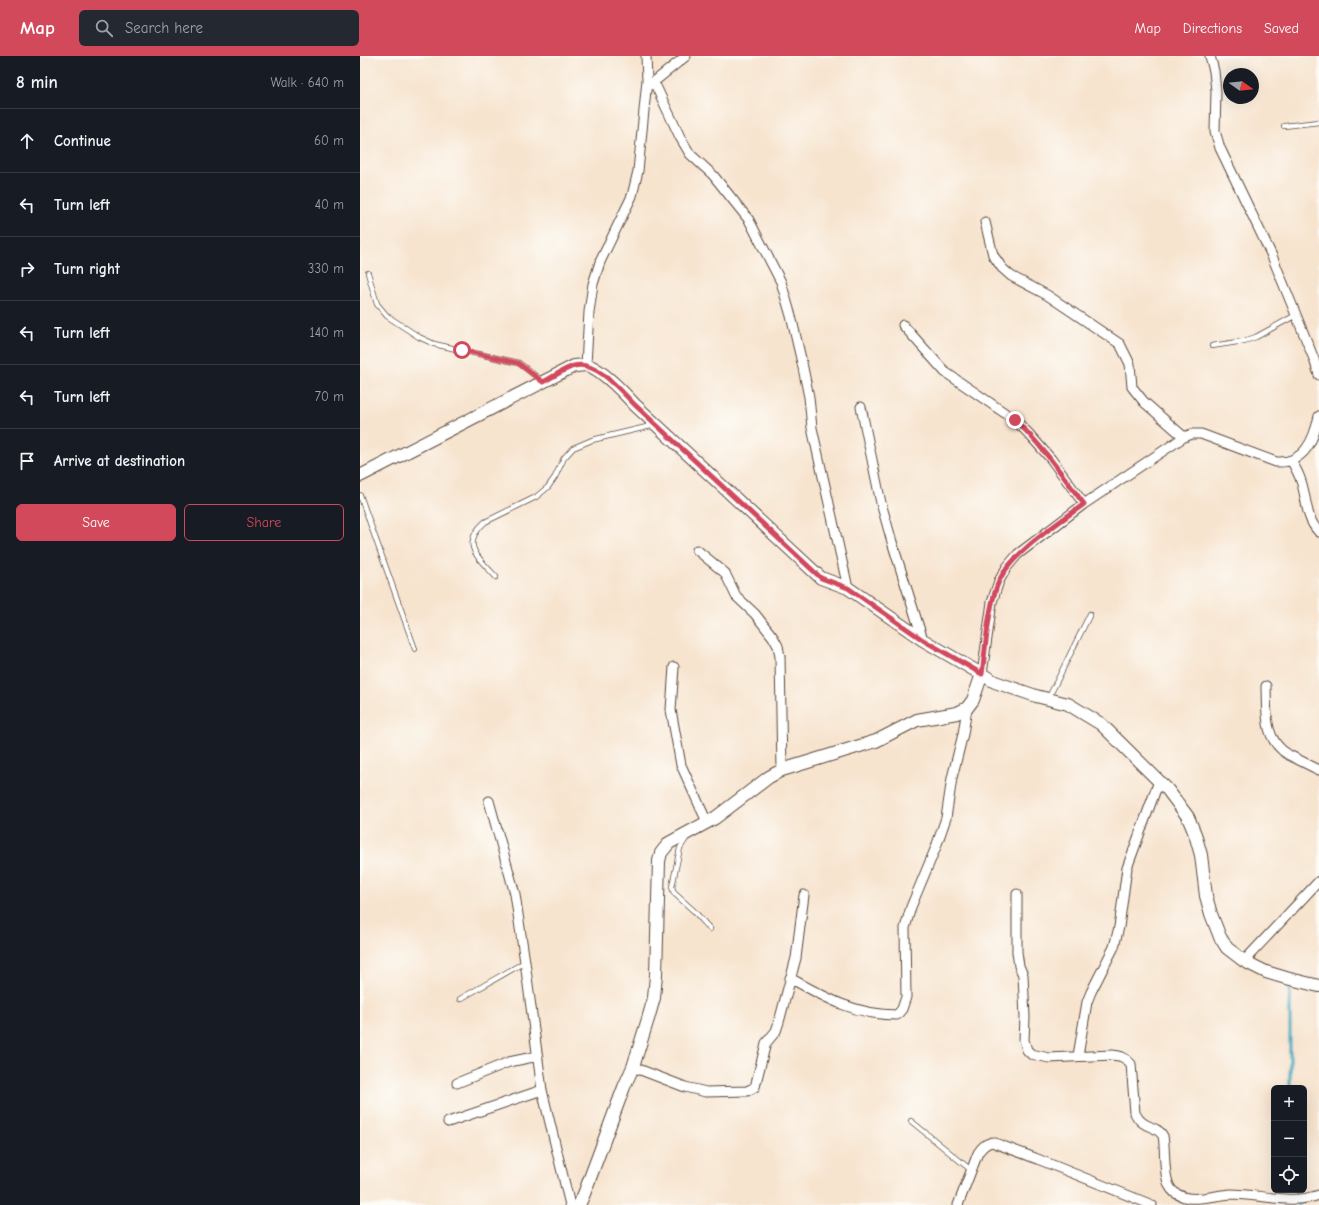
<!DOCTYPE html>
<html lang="en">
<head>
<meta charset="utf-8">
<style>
  body { margin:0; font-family:"Comic Neue",sans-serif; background:#242831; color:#f1f3f6 }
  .controls { position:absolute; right:12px; bottom:12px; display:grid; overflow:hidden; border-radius:6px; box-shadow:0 4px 16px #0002 }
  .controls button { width:36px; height:36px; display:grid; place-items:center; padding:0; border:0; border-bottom:1px solid #363941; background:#171b24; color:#f1f3f6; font:20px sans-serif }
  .compass { position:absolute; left:863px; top:12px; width:36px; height:36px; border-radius:50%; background:#171b24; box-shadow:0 4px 16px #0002; rotate:105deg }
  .stop { position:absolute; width:12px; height:12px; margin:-9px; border:3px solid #d1495b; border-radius:50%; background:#fff }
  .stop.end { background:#d1495b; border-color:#fff; box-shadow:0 1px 4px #0008 }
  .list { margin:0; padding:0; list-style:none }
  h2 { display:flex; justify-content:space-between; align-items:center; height:52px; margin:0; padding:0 16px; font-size:17px }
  h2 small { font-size:13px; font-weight:400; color:#9ea1a6 }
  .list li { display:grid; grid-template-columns:26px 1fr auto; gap:12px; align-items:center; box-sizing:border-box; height:64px; padding:0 16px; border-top:1px solid #363941 }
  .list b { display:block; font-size:15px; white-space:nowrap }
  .list em { font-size:13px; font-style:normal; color:#9ea1a6 }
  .actions { display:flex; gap:8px; padding:12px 16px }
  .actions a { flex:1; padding:9px 0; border:1px solid #d1495b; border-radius:6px; text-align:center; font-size:14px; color:#d1495b }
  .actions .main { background:#d1495b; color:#fff }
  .icon { flex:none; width:22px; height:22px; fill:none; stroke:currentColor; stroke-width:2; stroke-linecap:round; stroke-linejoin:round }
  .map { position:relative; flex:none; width:959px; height:1149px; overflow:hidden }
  header { display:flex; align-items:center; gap:24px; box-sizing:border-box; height:56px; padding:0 20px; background:#d1495b; color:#fff }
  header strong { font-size:19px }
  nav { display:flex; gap:22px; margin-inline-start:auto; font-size:14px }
  .search { width:280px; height:36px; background:#242831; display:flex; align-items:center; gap:10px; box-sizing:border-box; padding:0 14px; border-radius:6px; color:#9ea1a6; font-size:15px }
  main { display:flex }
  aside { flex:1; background:#171b24 }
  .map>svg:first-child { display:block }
</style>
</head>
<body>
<header>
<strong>Map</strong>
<div class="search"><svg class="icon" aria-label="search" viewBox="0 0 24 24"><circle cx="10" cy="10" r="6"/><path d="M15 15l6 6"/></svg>Search here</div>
<nav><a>Map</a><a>Directions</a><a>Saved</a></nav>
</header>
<main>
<aside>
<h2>8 min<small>Walk · 640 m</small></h2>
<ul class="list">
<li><svg class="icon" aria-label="ahead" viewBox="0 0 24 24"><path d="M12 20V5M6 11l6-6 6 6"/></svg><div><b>Continue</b></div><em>60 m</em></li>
<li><svg class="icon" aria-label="left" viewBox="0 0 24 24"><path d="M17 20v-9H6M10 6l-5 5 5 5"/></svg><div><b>Turn left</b></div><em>40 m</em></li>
<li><svg class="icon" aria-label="right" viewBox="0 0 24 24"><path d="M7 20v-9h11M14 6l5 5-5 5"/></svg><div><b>Turn right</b></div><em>330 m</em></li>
<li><svg class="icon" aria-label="left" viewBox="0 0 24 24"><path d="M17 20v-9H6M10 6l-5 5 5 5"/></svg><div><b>Turn left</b></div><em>140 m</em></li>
<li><svg class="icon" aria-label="left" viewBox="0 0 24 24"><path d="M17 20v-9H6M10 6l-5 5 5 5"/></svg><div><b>Turn left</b></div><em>70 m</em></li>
<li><svg class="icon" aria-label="arrive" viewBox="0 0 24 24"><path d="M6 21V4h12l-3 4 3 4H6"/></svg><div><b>Arrive at destination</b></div></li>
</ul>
<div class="actions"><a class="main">Save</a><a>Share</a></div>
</aside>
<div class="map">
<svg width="959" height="1149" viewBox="0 0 959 1149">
  <rect width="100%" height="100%" fill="#fdfcf7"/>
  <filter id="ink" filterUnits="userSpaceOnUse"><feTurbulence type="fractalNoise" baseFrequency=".025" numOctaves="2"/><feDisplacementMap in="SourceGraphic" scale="8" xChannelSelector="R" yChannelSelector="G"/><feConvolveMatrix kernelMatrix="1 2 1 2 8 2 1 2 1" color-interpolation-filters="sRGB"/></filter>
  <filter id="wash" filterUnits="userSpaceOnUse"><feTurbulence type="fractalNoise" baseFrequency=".012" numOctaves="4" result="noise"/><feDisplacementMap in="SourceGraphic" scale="16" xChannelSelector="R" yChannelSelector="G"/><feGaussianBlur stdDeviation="0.9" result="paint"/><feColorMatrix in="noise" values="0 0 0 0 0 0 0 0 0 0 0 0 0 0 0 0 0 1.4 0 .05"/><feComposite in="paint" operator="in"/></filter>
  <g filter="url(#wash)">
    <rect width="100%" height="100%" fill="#f7e4cf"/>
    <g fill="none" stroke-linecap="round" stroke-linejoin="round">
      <path stroke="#41a8c1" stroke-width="3" d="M930 934V1032
        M935 1134 938 1149"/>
    </g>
  </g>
  <g filter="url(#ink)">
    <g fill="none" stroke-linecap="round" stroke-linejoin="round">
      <g stroke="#574639" stroke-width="6">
        <path id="lane" d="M924 70 959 66
          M8 217 17 248 27 260 59 281 74 288 159 307 182 325
          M852 290 884 285 896 281 936 259
          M0 439 55 593
          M136 521C119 502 99 489 125 466L176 441 188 431 195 421 204 402 213 392 232 384 295 369
          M688 643 730 558
          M327 781 320 792 312 831 314 837 334 855 350 873
          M100 943 165 906
          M551 1065 611 1114"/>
      </g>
      <g stroke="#574639" stroke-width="11">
        <path id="street" d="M850 0 854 15 856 35 855 75 860 92 912 200 954 303 959 319
          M294 26 320 81 330 98 353 119 389 164 421 226 431 260 442 307 449 341 452 372 488 532
          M290 29 326 0
          M625 166 633 199 642 212 651 220 687 239 760 288 770 308 772 331 784 346 824 381
          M543 269 585 316 655 364 669 378 691 403 724 448
          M226 309 229 256 233 228 240 206 272 140 278 115 287 24 286 0
          M501 351 521 447 532 486 563 584
          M931 404C935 411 939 418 941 425 947 442 945 462 959 476
          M337 494 365 517 376 540 395 558 413 581 418 590 420 601 422 714
          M314 611 311 654 321 709 347 766
          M622 618 632 546 639 525 647 511 658 498 724 448 824 381 832 378H841L916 406C944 408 954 384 959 360
          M906 630C907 656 903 684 929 699 939 704 949 709 959 714
          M129 745 155 838 165 906 182 1034 210 1149
          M657 838V896L659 910 663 919 665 961 664 984 667 994 671 998 689 1002 752 999C761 1000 765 1001 771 1008L775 1057C783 1074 796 1068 803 1080 806 1094 802 1127 814 1136 818 1139 824 1141 828 1142 841 1144 857 1139 871 1138 900 1138 931 1149 959 1139
          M884 905 959 825
          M430 922C466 942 495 959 537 959L542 953 546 941 545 872 551 851 576 791 586 762 592 722 603 678 607 652
          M718 1000 727 946 731 936 754 891 759 871 767 812 799 725
          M273 1011 325 1031 346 1036 387 1035 395 1031 406 987 416 975 419 966 436 902 444 839
          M97 1027 149 1006 178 1000
          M88 1066 182 1034
          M598 1149 618 1097C622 1091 625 1088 632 1086L675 1102 792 1149"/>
      </g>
      <g stroke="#574639" stroke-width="14">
        <path id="secondary" d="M0 420 214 310C218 310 223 309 227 309 243 314 264 337 275 349L461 522 488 532 563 584 635 626 676 640 708 648 741 668 807 733 828 761 835 778 841 799 846 840 851 858 860 881 867 892 884 905 906 916 926 922 959 930
          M219 1149 224 1138 264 1031 273 1011 288 963 294 942 296 919 299 805 301 797 309 787 355 762 409 721 422 714 516 685 557 664 597 657 607 652 613 644 622 618"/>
      </g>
      <use href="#lane" stroke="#fff" stroke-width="4.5"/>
      <use href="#street" stroke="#fff" stroke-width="9"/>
      <use href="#secondary" stroke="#fff" stroke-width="12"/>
    </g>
  </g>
  <g fill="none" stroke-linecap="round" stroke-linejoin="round" filter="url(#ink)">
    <path stroke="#d1495b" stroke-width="5" d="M102 294 158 307 183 326C193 321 204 313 214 310 236 304 261 335 275 349L461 522 488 532 563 584 622 618C626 590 628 550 639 525 651 497 699 467 724 448 702 419 682 389 655 364"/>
  </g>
</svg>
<div class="controls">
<button>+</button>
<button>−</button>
<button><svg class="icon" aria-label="locate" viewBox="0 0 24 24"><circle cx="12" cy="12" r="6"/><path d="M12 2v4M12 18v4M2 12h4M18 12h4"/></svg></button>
</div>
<svg class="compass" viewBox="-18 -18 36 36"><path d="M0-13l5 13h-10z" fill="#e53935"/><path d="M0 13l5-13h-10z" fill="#9ea1a6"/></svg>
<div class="stop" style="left:102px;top:294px"></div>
<div class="stop end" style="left:655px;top:364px"></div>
</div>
</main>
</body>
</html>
